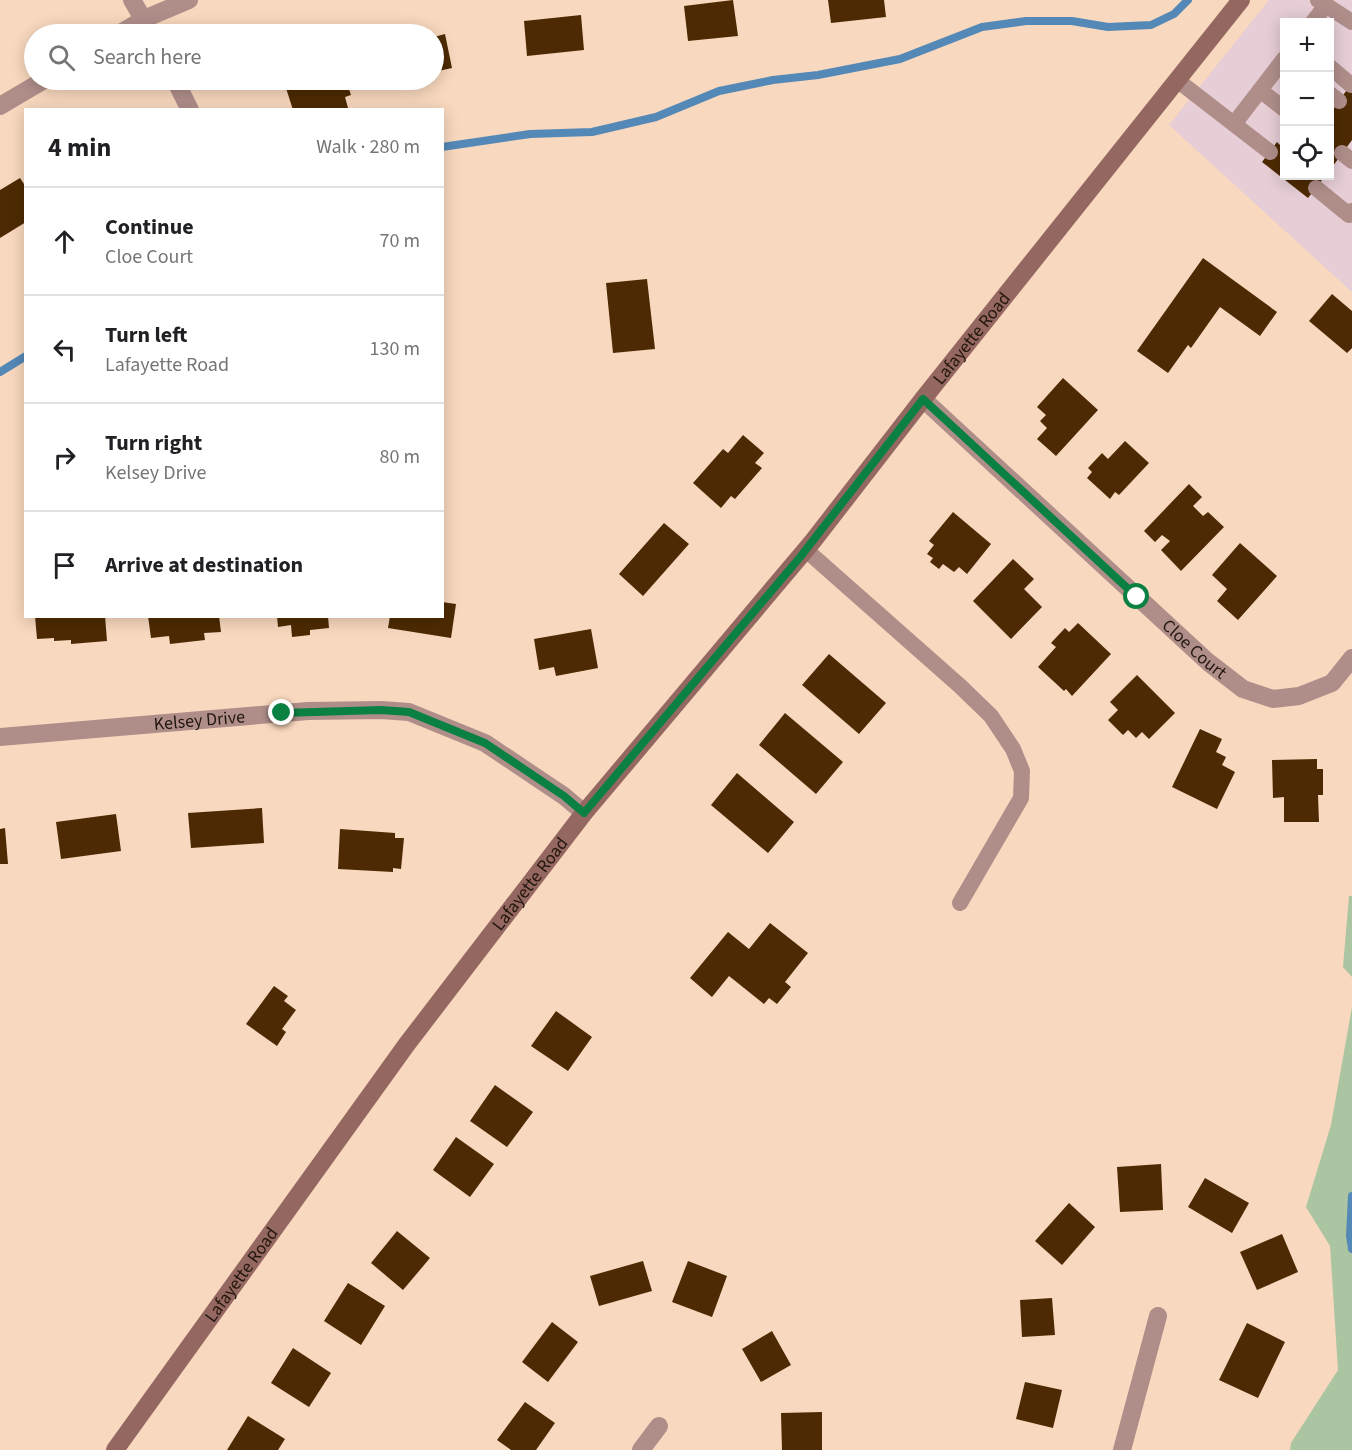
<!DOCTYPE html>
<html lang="en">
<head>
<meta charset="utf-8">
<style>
  body { margin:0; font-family:"Source Sans 3",sans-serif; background:#f2f2f2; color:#202124 }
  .controls { position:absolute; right:18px; top:18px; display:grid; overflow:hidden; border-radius:0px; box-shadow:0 3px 15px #0003 }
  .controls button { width:54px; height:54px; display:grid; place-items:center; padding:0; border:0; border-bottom:2px solid #e0e0e0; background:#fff; color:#202124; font:30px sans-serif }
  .stop { position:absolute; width:18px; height:18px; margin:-14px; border:4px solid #0b8043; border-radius:50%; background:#fff }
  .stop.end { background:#0b8043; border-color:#fff; box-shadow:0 2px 6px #0008 }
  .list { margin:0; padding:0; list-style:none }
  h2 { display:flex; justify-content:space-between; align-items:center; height:78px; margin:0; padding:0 24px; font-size:26px }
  h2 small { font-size:20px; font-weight:400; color:#757577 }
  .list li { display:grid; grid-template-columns:39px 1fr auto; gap:18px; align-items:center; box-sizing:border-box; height:108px; padding:0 24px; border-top:2px solid #e0e0e0 }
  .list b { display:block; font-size:22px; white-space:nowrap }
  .list p { margin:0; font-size:20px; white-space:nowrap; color:#757577 }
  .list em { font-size:20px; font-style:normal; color:#757577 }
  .icon { flex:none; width:33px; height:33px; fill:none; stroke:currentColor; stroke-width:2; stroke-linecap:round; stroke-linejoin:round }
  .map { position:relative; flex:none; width:1352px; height:1450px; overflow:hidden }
  .search { position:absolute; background:#fff; box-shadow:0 3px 15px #0003; left:24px; top:24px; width:420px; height:66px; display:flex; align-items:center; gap:15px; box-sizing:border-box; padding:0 21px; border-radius:33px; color:#757577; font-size:22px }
  .panel { position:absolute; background:#fff; box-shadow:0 3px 15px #0003; left:24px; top:108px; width:420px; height:510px; border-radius:0px }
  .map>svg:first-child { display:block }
</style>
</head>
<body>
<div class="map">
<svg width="1352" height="1450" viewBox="0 0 1352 1450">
  <rect width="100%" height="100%" fill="#f8d8be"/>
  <path fill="#e6cdd6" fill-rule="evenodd" d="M1269 0H1352V292L1169 125ZM1284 22H1330V176H1284Z"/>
  <path fill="#abc5a2" d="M1349 896H1352V977L1343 967Z
    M1352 1007V1450H1290L1291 1443 1338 1370 1330 1246 1306 1207 1331 1125Z"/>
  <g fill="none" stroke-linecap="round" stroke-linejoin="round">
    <path stroke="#5488b6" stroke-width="8" d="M442 147 530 134 592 132 656 117 719 91 773 80 818 75 900 59 982 27 1026 21H1072L1108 27 1151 25 1174 14 1188 0
      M0 372 26 356
      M1352 1196 1350 1236 1352 1249"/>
  </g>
  <path fill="#4d2a03" d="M733 0 738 36 688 41 684 6Z
    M828 0H884L886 17 831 23Z
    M581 15 584 50 527 56 524 21Z
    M445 34 452 68 434 72V37Z
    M302 80H346L351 95 345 97 348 108 342 110H320L319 108 293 110 285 85Z
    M1352 83V140L1330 170V113Z
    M1284 141V176H1325L1308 198 1262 162 1277 142 1281 146Z
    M20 178 26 187V222L0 238V190Z
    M1203 258 1277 312 1260 336 1220 307 1191 348 1188 345 1168 373 1137 351Z
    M647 279 655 349 613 353 606 283Z
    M1332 294 1352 311V348L1347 353 1309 321Z
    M1063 378 1098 410 1056 456 1037 439 1047 428 1040 421 1046 415 1037 407Z
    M743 435 764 453 755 463 762 468 735 499 731 496 721 508 693 483 723 449 728 453Z
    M1125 441 1149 463 1119 495 1115 492 1110 499 1087 478 1092 472 1088 468 1102 453 1108 459Z
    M1189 484 1202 497 1193 506 1203 516 1208 512 1224 527 1181 571 1161 550 1170 541 1162 535 1155 542 1144 531Z
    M953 512 991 544 967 574 959 567 954 572 943 564 939 569 930 562 933 558 927 554 934 545 929 541Z
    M664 523 689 544 643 596 619 574Z
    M1240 543 1277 576 1238 620 1217 601 1227 589 1212 575Z
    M1013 559 1034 579 1024 589 1042 607 1011 639 973 601Z
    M442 602 456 604 451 638 388 628 390 616H442Z
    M35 616H105L107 641 71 644V640L54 641V638L37 639Z
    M148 616H219L221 632 204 633 205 640 170 644 169 636 151 638Z
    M277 616H328L329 628 310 630V635L292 637 291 625 278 627Z
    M1078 623 1111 654 1072 696 1066 689 1064 691 1038 667 1056 647 1051 643 1065 628 1069 632Z
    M591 629 598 668 556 676 554 667 539 670 534 639Z
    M829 654 886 703 859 734 802 685Z
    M1137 675 1175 713 1149 739 1142 732 1136 738 1128 730 1123 735 1108 720 1118 710 1110 702Z
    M785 713 843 762 816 794 759 745Z
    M1200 729 1222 739 1216 752 1226 757 1222 765 1235 772 1217 809 1172 787Z
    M1317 759V769H1323V795H1318L1319 822H1284V797L1273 798 1272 760Z
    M737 773 794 822 768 853 711 805Z
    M262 808 264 843 191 848 188 813Z
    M116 814 121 851 61 859 56 822Z
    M5 828 8 864H0V829Z
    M340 829 395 833V838H404L401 869 393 868V872L338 869Z
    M770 923 808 953 785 982 791 987 777 1004 769 998 764 1004 729 976 712 997 690 978 728 932 749 949Z
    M274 986 288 996 284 1001 296 1010 282 1029 286 1032 277 1046 246 1024Z
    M556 1011 592 1037 568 1071 531 1046Z
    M495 1085 533 1112 507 1147 470 1121Z
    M456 1137 494 1164 470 1197 433 1170Z
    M1161 1164 1163 1210 1120 1212 1117 1167Z
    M1205 1178 1249 1203 1232 1233 1188 1207Z
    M1069 1203 1095 1227 1062 1265 1035 1241Z
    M397 1231 430 1258 403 1290 371 1263Z
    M1282 1234 1298 1272 1257 1290 1240 1252Z
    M643 1261 652 1291 599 1306 590 1276Z
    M688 1261 727 1276 712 1317 672 1302Z
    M348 1283 385 1306 361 1345 324 1321Z
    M1052 1298 1055 1335 1022 1337 1020 1300Z
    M552 1322 578 1342 548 1382 522 1362Z
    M1247 1323 1285 1342 1258 1398 1219 1380Z
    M772 1331 791 1365 761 1382 742 1349Z
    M293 1348 331 1373 309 1407 271 1383Z
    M1025 1382 1062 1390 1053 1428 1016 1419Z
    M525 1402 555 1423 536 1450H511L497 1440Z
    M822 1412V1450H782L781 1413Z
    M248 1416 285 1439 278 1450H227Z"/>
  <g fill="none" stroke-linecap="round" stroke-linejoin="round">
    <path stroke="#af8e8a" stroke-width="16" d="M1318 0 1352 22
      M1313 22 1326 5
      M1330 67 1351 85
      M1177 80 1270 152
      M1260 90 1284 109
      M1330 94 1339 101
      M1234 124 1284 59
      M1342 153 1352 161
      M1316 188 1349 215 1352 211
      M806 550 960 686 991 716 1013 749 1022 771 1021 798 960 903"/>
    <g stroke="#af8e8a" stroke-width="18">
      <path d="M132 0 152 34"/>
      <path d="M119 34 144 19 189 0"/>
      <path d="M175 80 190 110"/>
      <path d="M0 106 44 80"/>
      <path id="s1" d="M923 399 1208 662 1243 689 1273 699 1299 696 1332 683 1352 658"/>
      <path id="s2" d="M0 737 308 711 381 710 409 712 485 743 564 796 584 813"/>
      <path d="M641 1450 659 1426"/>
      <path d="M1122 1450 1158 1316"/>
    </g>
    <path stroke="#956761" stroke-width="18" id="s3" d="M115 1450 407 1044 584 813 813 541 923 399 1241 0"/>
  </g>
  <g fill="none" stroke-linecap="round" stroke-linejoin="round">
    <path stroke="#0b8043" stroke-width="8" d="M282 713 381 710 409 712 485 743 564 796 584 813 801 556 923 399 1137 597"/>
  </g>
  <g text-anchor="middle" stroke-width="6" stroke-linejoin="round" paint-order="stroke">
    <g font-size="18" fill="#22170e" stroke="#fbe8d8">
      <text dy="6" stroke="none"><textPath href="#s3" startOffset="1404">Lafayette Road</textPath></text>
      <text dy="6" stroke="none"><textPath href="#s1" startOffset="369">Cloe Court</textPath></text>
      <text dy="6" stroke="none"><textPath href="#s2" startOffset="200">Kelsey Drive</textPath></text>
      <text dy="6" stroke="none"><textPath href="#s3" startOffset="702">Lafayette Road</textPath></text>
      <text dy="6" stroke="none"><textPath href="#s3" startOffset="216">Lafayette Road</textPath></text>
    </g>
  </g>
</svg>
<div class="controls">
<button>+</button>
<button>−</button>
<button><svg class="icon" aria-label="locate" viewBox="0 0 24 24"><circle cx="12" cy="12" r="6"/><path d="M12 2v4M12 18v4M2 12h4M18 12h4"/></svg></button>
</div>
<div class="stop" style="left:1137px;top:597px"></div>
<div class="stop end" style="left:282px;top:713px"></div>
<div class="search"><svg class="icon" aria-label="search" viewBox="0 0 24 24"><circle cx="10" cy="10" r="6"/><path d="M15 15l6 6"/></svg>Search here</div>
<section class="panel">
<h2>4 min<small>Walk · 280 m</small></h2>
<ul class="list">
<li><svg class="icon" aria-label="ahead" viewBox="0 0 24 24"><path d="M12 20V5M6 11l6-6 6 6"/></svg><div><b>Continue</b><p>Cloe Court</p></div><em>70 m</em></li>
<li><svg class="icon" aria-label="left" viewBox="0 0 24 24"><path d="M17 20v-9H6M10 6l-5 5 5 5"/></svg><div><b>Turn left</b><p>Lafayette Road</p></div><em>130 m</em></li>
<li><svg class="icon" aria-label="right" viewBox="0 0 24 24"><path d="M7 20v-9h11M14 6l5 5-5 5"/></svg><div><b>Turn right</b><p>Kelsey Drive</p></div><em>80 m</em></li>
<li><svg class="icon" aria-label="arrive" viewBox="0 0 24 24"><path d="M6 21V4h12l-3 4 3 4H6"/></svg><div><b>Arrive at destination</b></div></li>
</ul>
</section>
</div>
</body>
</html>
